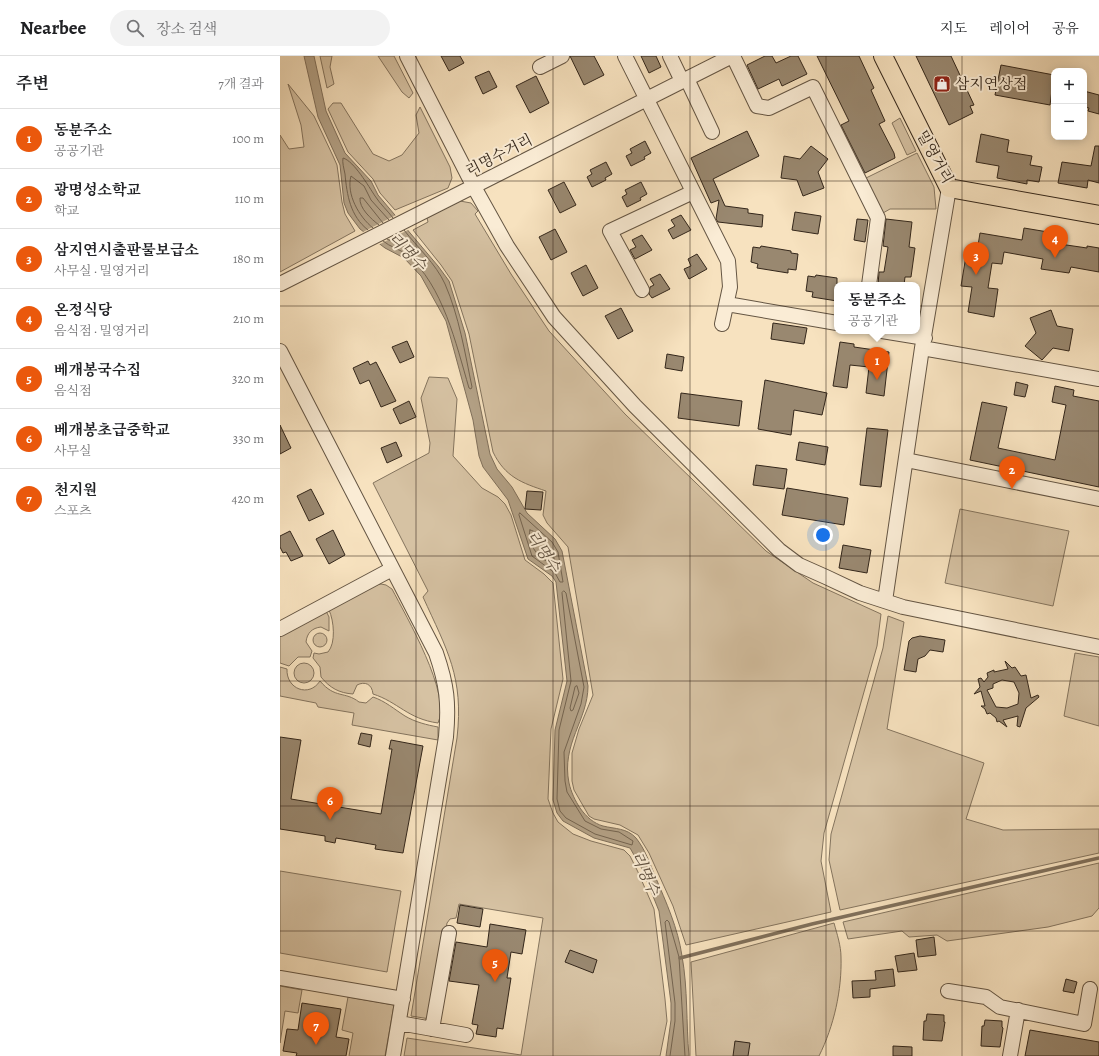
<!DOCTYPE html>
<html lang="ko">
<head>
<meta charset="utf-8">
<style>
  body { margin:0; font-family:Alegreya,"Noto Serif KR",serif; background:#f2f2f2; color:#202124 }
  .controls { position:absolute; right:12px; top:12px; display:grid; overflow:hidden; border-radius:8px; box-shadow:0 2px 10px #0003 }
  .controls button { width:36px; height:36px; display:grid; place-items:center; padding:0; border:0; border-bottom:1px solid #e0e0e0; background:#fff; color:#202124; font:20px sans-serif }
  .you { position:absolute; left:543px; top:479px; width:14px; height:14px; margin:-10px; border:3px solid #fff; border-radius:50%; background:#1a73e8; box-shadow:0 0 0 6px #1a73e833 }
  .badge { display:grid; place-items:center; width:26px; height:26px; border-radius:50%; background:#ea580c; color:#fff; font-size:13px; font-weight:700 }
  .pin { position:absolute; translate:-50% -33px; filter:drop-shadow(0 1px 2px #0008) }
  .pin::after { content:''; position:absolute; top:21px; width:14px; height:12px; background:inherit; clip-path:polygon(0 0,100% 0,50% 100%) }
  .popup { position:absolute; left:554px; top:226px; width:86px; height:52px; box-sizing:border-box; display:grid; place-content:center; border-radius:8px; background:#fff; filter:drop-shadow(0 1px 3px #0005); font-size:13px; white-space:nowrap; color:#757577 }
  .popup b { font-size:15px; color:#202124 }
  .popup::after { content:''; position:absolute; left:50%; top:100%; margin-left:-8px; border:8px solid transparent; border-top-color:#fff }
  .list { margin:0; padding:0; list-style:none }
  h2 { display:flex; justify-content:space-between; align-items:center; height:52px; margin:0; padding:0 16px; font-size:17px }
  h2 small { font-size:13px; font-weight:400; color:#757577 }
  .list li { display:grid; grid-template-columns:26px 1fr auto; gap:12px; align-items:center; box-sizing:border-box; height:60px; padding:0 16px; border-top:1px solid #e0e0e0 }
  .list b { display:block; font-size:15px; white-space:nowrap }
  .list p { margin:0; font-size:13px; white-space:nowrap; color:#757577 }
  .list em { font-size:13px; font-style:normal; color:#757577 }
  .icon { flex:none; width:22px; height:22px; fill:none; stroke:currentColor; stroke-width:2; stroke-linecap:round; stroke-linejoin:round }
  .map { position:relative; flex:none; width:819px; height:1000px; overflow:hidden }
  header { display:flex; align-items:center; gap:24px; box-sizing:border-box; height:56px; padding:0 20px; background:#fff; border-bottom:1px solid #e0e0e0 }
  header strong { font-size:19px }
  nav { display:flex; gap:22px; margin-inline-start:auto; font-size:14px }
  .search { width:280px; height:36px; background:#f2f2f2; display:flex; align-items:center; gap:10px; box-sizing:border-box; padding:0 14px; border-radius:22px; color:#757577; font-size:15px }
  main { display:flex }
  aside { flex:1; background:#fff }
  .map>svg:first-child { display:block }
</style>
</head>
<body>
<header>
<strong>Nearbee</strong>
<div class="search"><svg class="icon" aria-label="search" viewBox="0 0 24 24"><circle cx="10" cy="10" r="6"/><path d="M15 15l6 6"/></svg>장소 검색</div>
<nav><a>지도</a><a>레이어</a><a>공유</a></nav>
</header>
<main>
<aside>
<h2>주변<small>7개 결과</small></h2>
<ul class="list">
<li><span class="badge">1</span><div><b>동분주소</b><p>공공기관</p></div><em>100 m</em></li>
<li><span class="badge">2</span><div><b>광명성소학교</b><p>학교</p></div><em>110 m</em></li>
<li><span class="badge">3</span><div><b>삼지연시출판물보급소</b><p>사무실 · 밀영거리</p></div><em>180 m</em></li>
<li><span class="badge">4</span><div><b>온정식당</b><p>음식점 · 밀영거리</p></div><em>210 m</em></li>
<li><span class="badge">5</span><div><b>베개봉국수집</b><p>음식점</p></div><em>320 m</em></li>
<li><span class="badge">6</span><div><b>베개봉초급중학교</b><p>사무실</p></div><em>330 m</em></li>
<li><span class="badge">7</span><div><b>천지원</b><p>스포츠</p></div><em>420 m</em></li>
</ul>
</aside>
<div class="map">
<svg width="819" height="1000" viewBox="0 0 819 1000">
  <rect width="100%" height="100%" fill="#f7e2bf"/>
  <filter id="stains"><feTurbulence type="fractalNoise" baseFrequency=".005" numOctaves="4"/><feColorMatrix values="0 0 0 0 .2 0 0 0 0 .09 0 0 0 0 .02 0 0 0 .5 -.17"/></filter>
  <radialGradient id="worn" r=".72"><stop offset=".6" stop-color="#630" stop-opacity="0"/><stop offset="1" stop-color="#630" stop-opacity=".3"/></radialGradient>
  <path fill="#d6c2a3" stroke="#84745e" d="M40 0H52L50 11 54 28 47 32Z
    M98 0H114L133 37 129 42 122 36Z
    M8 28 34 60 53 100 57 109 62 146 65 158 75 175 0 216V79L9 93 24 91 21 69Z
    M53 47H61L93 98 109 105 122 99 139 77 136 59 140 51 170 111 172 122 168 132 115 154 100 137 93 123 68 96 48 53Z
    M620 62 636 95 627 99 612 67Z
    M637 97 654 131 656 153H610L603 157 586 122Z
    M180 145 191 147 198 155 195 158 231 218 269 275 345 358 486 495 533 527 601 558 597 590 544 777 541 805 551 856 406 889 393 850 369 797 358 779 340 769 314 763 309 760 294 734 292 725V697L299 673 313 639 288 491 267 467 263 459 266 435C242 427 225 421 213 396L189 278 172 225 161 209 133 174 148 166 147 162Z
    M149 321 168 322 177 343 173 400 202 432 218 441 225 448 231 459 245 504 264 518 273 527 283 623 271 673 268 743 273 757 278 766 293 778 311 785 344 794 350 800 358 816 374 853 385 943 387 965 380 1000H124L127 982 241 999 263 862 179 848 176 862 170 863 167 867 150 963 131 960 177 682C184 621 167 594 143 541L148 535 93 427 149 397 150 387 141 342Z
    M680 453 789 475 773 550 665 527Z
    M101 528 106 529 112 533C126 560 172 639 158 667 128 663 118 646 93 638 92 628 85 625 77 629L73 638C59 637 50 632 41 621L40 611 33 602 34 597 39 598 48 596C56 587 54 565 49 554L95 529Z
    M46 555 49 561V575L41 571C32 572 27 577 26 586L32 595 30 601H18L9 610 0 607V578Z
    M608 560 624 566 607 673 704 707 686 763 723 774 819 773V797L560 854 549 804 551 778 603 592Z
    M33 584a7 7 0 1 1 14 0a7 7 0 1 1-14 0Z
    M795 597 819 601V670L784 660Z
    M14 617a10 10 0 1 1 20 0a10 10 0 1 1-20 0Z
    M0 611 7 613C6 633 29 642 40 625 55 643 65 635 79 646L86 647 93 641C105 645 114 653 125 660 135 666 147 669 158 671V684L72 669 74 657 38 651 36 647 0 640Z
    M819 807V852L812 860 768 871 667 885 657 879 629 881 622 875 568 883 563 866Z
    M0 815 121 835 107 916 0 897Z
    M554 867C557 878 561 890 561 901 562 934 554 970 539 1000H416L411 906Z
    M0 930 22 934 18 957 5 955 0 987Z
    M68 941 114 949 105 1000H69L73 977 62 974Z"/>
  <path fill="#b4a287" stroke="#80705b" d="M24 0H34L46 55 65 97 91 125 98 139 158 210 169 225 185 277 210 398 217 413 232 431 247 457 275 483 282 495 308 630C308 664 281 688 289 727 293 744 305 765 323 770 335 773 347 772 356 782 365 793 370 808 375 820 386 846 398 872 402 900 408 933 406 967 409 1000H386L391 964V947L379 855 362 813 350 792 314 782 283 765 277 757 273 744 275 674 287 625 276 526 272 520 248 503 228 444 203 411 199 400 193 364 166 265 141 220 124 202 105 192 80 173 68 157 64 147 60 109 38 61Z"/>
  <path fill="#f7e2bf" d="M118 158 130 173 98 189 81 177Z"/>
  <g fill="none" stroke-linecap="round" stroke-linejoin="round">
    <path stroke="#746450" stroke-width="1" d="M99 169C91 163 79 152 80 142H83L103 167
      M93 172C79 161 66 138 71 120L84 130 91 144 109 164
      M88 174C70 160 67 139 65 118 64 113 62 106 63 102 74 105 89 131 95 140 100 148 108 155 113 162
      M107 183 130 194 131 191 119 177
      M103 185C110 191 120 193 127 199 163 229 176 288 189 332L191 333 192 331C185 297 179 260 165 228 156 208 137 191 124 174
      M240 457 272 486 278 496 283 526H280L275 517 252 500 239 459Z
      M250 474C261 476 277 496 274 508 260 505 246 488 250 474Z
      M284 535 286 537 304 631 301 648 284 696 285 725 287 736 305 765 321 773 339 776 353 785 352 789 315 778 286 762 280 755 277 743 279 674 291 625 282 537Z
      M297 630 299 637 293 654 291 655 290 652 295 631Z
      M390 1000 395 965V947L385 866 387 864 389 866 399 901 405 1000"/>
    <path stroke="#80705b" stroke-width="3.5" d="M400 902 532 868 819 802"/>
  </g>
  <path fill="#998870" stroke="#33261a" fill-rule="evenodd" d="M161 0H180L184 7 169 15Z
    M290 0H314L324 19 304 29Z
    M361 0H376L381 11 369 17Z
    M485 0H492L496 7 511 0H518L527 18 502 30 499 23 478 33 467 9Z
    M537 0H579L594 32 591 34 605 65 599 68 614 97 615 102 585 117 561 69 569 65Z
    M636 0H671L694 49 690 50 693 57 669 69Z
    M721 9 774 19 770 49 715 39Z
    M209 15 217 31 203 38 195 21Z
    M256 20 269 47 250 57 236 30Z
    M804 35 819 39V58L808 55 809 52 804 51Z
    M467 75 479 100 433 123 445 150 468 153V157L483 159 482 171 438 166 436 163 439 144 431 147 411 102Z
    M701 78 729 84 727 96 752 100 750 109 762 111 759 126 747 124V128L717 122 719 110 696 106Z
    M365 85 371 97 364 101 365 103 351 110 346 100 352 97 350 93Z
    M531 90 548 103 538 116 544 132 523 140 517 124 501 122 504 100 520 103Z
    M815 90H819V127L808 124 807 132 778 127 782 106 811 110Z
    M326 106 332 118 325 122 326 124 312 131 307 121 312 118 310 114Z
    M284 126 296 149 280 157 268 134Z
    M361 126 367 138 360 142 361 144 347 151 342 141 347 138 345 134Z
    M515 156 541 160 538 178 512 174Z
    M401 159 411 174 393 183 388 174 395 170 391 164Z
    M577 163 588 164 585 186 574 184Z
    M606 163 632 166 629 191 635 192 631 221H625L624 229H598L599 216H604L608 191 603 190Z
    M744 172 768 176 766 186 807 192V190L819 192V216L791 211 789 217 761 213 763 203 724 196 722 208 712 207 708 232 718 233 714 261 688 256 692 231 681 230 686 200 696 202 700 177 742 184Z
    M275 173 287 196 271 204 259 181Z
    M362 179 372 194 355 203 350 194 356 191 352 184Z
    M481 190 511 195V197L518 198 516 214 508 213V217L477 212 478 208 471 206 473 191 480 192Z
    M417 198 427 213 409 223 404 213 411 210 408 203Z
    M306 209 318 232 303 240 291 217Z
    M380 218 390 233 372 242 369 238 370 231 374 229 370 223Z
    M536 219 557 222V245L532 241 533 236 526 235 528 220 535 221Z
    M341 252 353 275 338 283 325 260Z
    M771 254 777 270 793 273 789 295 773 292 762 304 745 290 756 277 750 262Z
    M493 267 527 272 524 288 491 283Z
    M127 285 134 301 120 307 112 291Z
    M560 286 574 288V291L609 296 604 340 586 337 589 311 570 309 567 332 553 330Z
    M387 298 404 301 402 315 385 312Z
    M88 305 90 309 96 306 116 345 101 351 89 324 80 328 73 312Z
    M485 324 547 337 542 359 514 354 511 379 478 373Z
    M736 326 748 329 745 341 734 339Z
    M775 330 794 334 793 340 819 345V431L690 404 702 346 727 351 718 392 775 404 786 349 772 346Z
    M401 337 462 345 459 370 398 362Z
    M129 345 136 361 120 368 113 353Z
    M0 369 11 392 0 398Z
    M587 372 608 374 601 431 580 429Z
    M116 386 122 400 107 407 101 392Z
    M519 386 548 391 545 409 516 404Z
    M476 409 507 413 504 433 473 429Z
    M507 432 568 442 564 469 502 459Z
    M31 433 44 458 29 465 17 440Z
    M247 435 263 436 261 454 245 453Z
    M53 474 65 499 49 508 36 483Z
    M10 475 23 500 11 505 6 496 3 497 0 491V480Z
    M563 489 591 494 587 517 559 512Z
    M640 580 665 584 663 596 650 594 645 600 638 603 636 616 624 614 629 585 632 582Z
    M725 605 732 612 735 611 741 620 746 619 751 642 758 639 759 641 746 652 740 671 737 670 738 660 723 664 727 671 719 665 717 666 716 662 710 657 707 658 705 653 701 650H705L701 635 694 638 700 631 698 623 701 622 704 626 708 621 707 617 714 614V616L728 613ZM722 624 734 626 739 637 738 648 727 652 716 651 707 634 713 632V628Z
    M81 677 92 679 90 691 78 688Z
    M0 681 21 684 11 743 101 758 112 693H109L111 684 143 690 123 797 95 793 96 789 56 782 55 787 45 785V780L0 773Z
    M180 849 203 853 200 871 177 867Z
    M210 868 246 874 242 898 231 896 227 922H231L223 973 217 972 216 981 196 978 198 969 192 968 199 929 169 925 176 886 207 891Z
    M654 881 656 899 638 901 636 884Z
    M290 894 317 904 313 917 285 906Z
    M634 897 637 914 618 916 615 900Z
    M613 913 615 930 590 933V941L573 942 572 925 596 924 595 915Z
    M786 923 797 926 794 937 783 935Z
    M22 947 61 953 56 981 69 983 66 1000H16L17 997 3 995 7 973 18 974Z
    M647 958 664 959V966H665L662 985 643 984 644 965H646Z
    M705 964 722 965V971L723 972 720 991 701 990 702 970H704Z
    M750 974 819 986V1000H745Z
    M455 985 470 987 468 1000H453Z
    M613 990 632 991V1000H613Z"/>
  <g fill="none" stroke-linecap="round" stroke-linejoin="round">
    <g stroke="#645543" stroke-width="16">
      <path id="minor" d="M127 0 194 131 227 190 274 261 355 350 499 494 519 509 546 521 580 537 623 551 819 591
        M345 0 448 205 450 231 442 268
        M390 0 402 25
        M453 0 477 50 489 52 533 31 598 162 589 229
        M260 11 282 0
        M407 23 432 76
        M0 228 452 0
        M362 234 330 175 413 136
        M447 248 557 267
        M602 275 645 282
        M642 292 819 323
        M0 295 156 597C167 629 169 647 166 681L113 1000
        M626 404 819 443
        M605 545 642 292 669 132
        M0 573 112 513
        M0 922 123 943
        M668 935 706 941 720 951 804 968 810 933
        M119 967 186 979
        M152 973 169 877
        M730 1000 738 954"/>
    </g>
    <g stroke="#33261a" stroke-width="20">
      <path id="major" d="M603 0 669 132 819 159"/>
    </g>
    <use href="#minor" stroke="#faecd5" stroke-width="14"/>
    <use href="#major" stroke="#f7e2bf" stroke-width="18"/>
  </g>
  <path fill="none" stroke="#33261a" stroke-width="1" stroke-opacity="0.55" d="M136 0V1000M273 0V1000M410 0V1000M546 0V1000M682 0V1000M0 125H819M0 250H819M0 375H819M0 500H819M0 625H819M0 750H819M0 875H819"/>
  <defs>
    <g id="shop-square" transform="scale(0.9)"><rect x="-9" y="-9" width="18" height="18" rx="4" fill="#8f2418" stroke="#faecd5"/><path d="M-5-2.5h2.3a2.7 3.5 0 0 1 5.4 0H5L5.5 6h-11ZM-1.5-2.5h3a1.5 2.3 0 0 0-3 0Z" fill="#fff"/></g>
  </defs>
  <g fill-rule="evenodd">
    <use href="#shop-square" x="662" y="28"/>
  </g>
  <g text-anchor="middle" stroke-width="4" stroke-linejoin="round" paint-order="stroke">
    <g font-size="15" fill="#33261a" stroke="#faecd5" text-anchor="start">
      <text x="675" y="33">삼지연상점</text>
    </g>
    <g font-size="15" fill="#33261a" stroke="#faecd5">
      <text transform="translate(219 99) rotate(-27)" y="5">리명수거리</text>
      <text transform="translate(655 101) rotate(61)" y="5">밀영거리</text>
    </g>
    <g font-size="16" font-style="italic" fill="#605140" stroke="#faecd5">
      <text transform="translate(128 195) rotate(46)" y="6">리명수</text>
      <text transform="translate(264 495) rotate(57)" y="6">리명수</text>
      <text transform="translate(366 817) rotate(66)" y="6">리명수</text>
    </g>
  </g>
  <rect width="100%" height="100%" filter="url(#stains)"/>
  <rect width="100%" height="100%" fill="url(#worn)"/>
</svg>
<div class="controls">
<button>+</button>
<button>−</button>
</div>
<div class="you"></div>
<div class="pin badge" style="left:597px;top:324px">1</div>
<div class="popup"><b>동분주소</b>공공기관</div>
<div class="pin badge" style="left:732px;top:433px">2</div>
<div class="pin badge" style="left:696px;top:219px">3</div>
<div class="pin badge" style="left:775px;top:202px">4</div>
<div class="pin badge" style="left:215px;top:926px">5</div>
<div class="pin badge" style="left:50px;top:764px">6</div>
<div class="pin badge" style="left:36px;top:989px">7</div>
</div>
</main>
</body>
</html>
